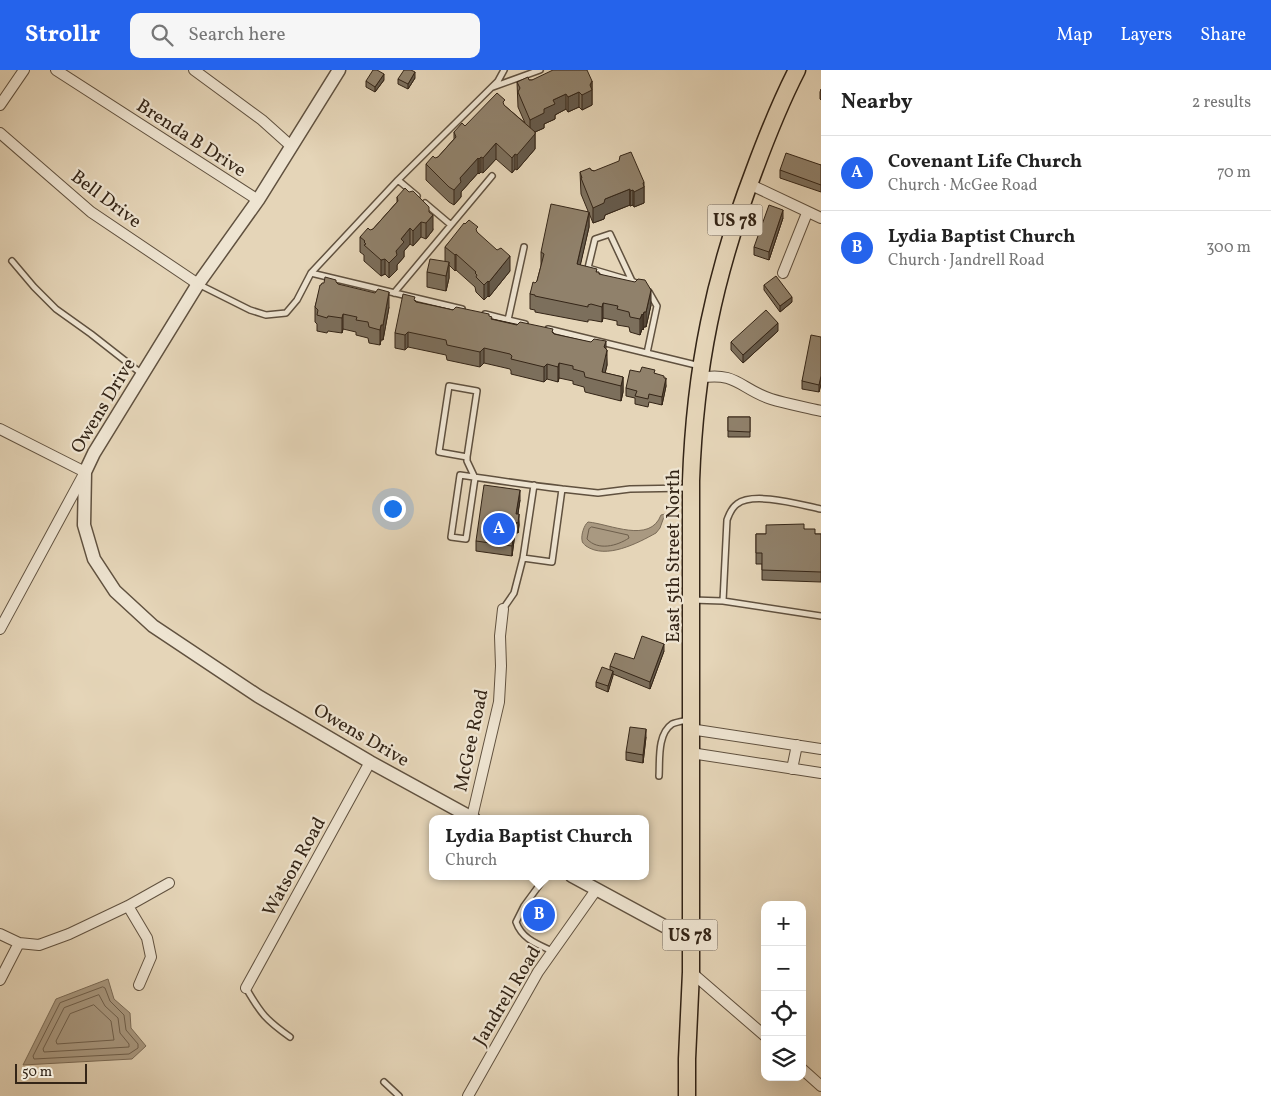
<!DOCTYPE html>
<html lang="en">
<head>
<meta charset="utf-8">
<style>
  body { margin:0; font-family:Vollkorn,serif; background:#f6f6f6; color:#222 }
  .controls { position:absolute; right:15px; bottom:15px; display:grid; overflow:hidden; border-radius:10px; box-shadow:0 5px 20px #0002 }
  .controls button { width:45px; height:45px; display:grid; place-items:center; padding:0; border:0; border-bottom:1px solid #e0e0e0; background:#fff; color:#222; font:25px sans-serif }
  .scale { position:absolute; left:15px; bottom:12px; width:72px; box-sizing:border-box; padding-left:5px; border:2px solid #342517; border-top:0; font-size:14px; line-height:18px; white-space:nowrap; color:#342517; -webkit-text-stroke:4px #eee4d1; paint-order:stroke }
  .you { position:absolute; left:392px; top:438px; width:18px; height:18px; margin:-12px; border:4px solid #fff; border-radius:50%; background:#1a73e8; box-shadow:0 0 0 8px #1a73e833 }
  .badge { display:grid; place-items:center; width:32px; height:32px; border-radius:50%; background:#2563eb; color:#fff; font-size:16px; font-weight:700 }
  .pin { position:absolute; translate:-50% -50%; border:2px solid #fff; box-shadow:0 1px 5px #0006 }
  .popup { position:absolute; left:429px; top:745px; width:220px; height:65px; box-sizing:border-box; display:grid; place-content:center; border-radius:10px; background:#fff; filter:drop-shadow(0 1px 4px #0005); font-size:16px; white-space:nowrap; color:#767676 }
  .popup b { font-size:19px; color:#222 }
  .popup::after { content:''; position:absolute; left:50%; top:100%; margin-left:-10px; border:10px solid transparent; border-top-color:#fff }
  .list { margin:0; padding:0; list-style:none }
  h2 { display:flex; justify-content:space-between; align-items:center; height:65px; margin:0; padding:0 20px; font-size:21px }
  h2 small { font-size:16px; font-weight:400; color:#767676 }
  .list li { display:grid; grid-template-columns:32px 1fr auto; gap:15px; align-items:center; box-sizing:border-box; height:75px; padding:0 20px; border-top:1px solid #e0e0e0 }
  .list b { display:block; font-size:19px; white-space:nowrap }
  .list p { margin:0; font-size:16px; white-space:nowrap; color:#767676 }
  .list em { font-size:16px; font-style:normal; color:#767676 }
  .icon { flex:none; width:28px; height:28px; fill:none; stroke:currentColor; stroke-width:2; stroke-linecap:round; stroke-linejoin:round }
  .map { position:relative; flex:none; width:821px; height:1026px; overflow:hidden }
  header { display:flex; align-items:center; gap:30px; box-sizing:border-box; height:70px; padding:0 25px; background:#2563eb; color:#fff }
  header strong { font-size:24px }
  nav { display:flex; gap:28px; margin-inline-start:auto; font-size:18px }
  .search { width:350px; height:45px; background:#f6f6f6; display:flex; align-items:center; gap:12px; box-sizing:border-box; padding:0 18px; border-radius:10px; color:#767676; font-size:19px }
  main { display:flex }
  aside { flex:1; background:#fff }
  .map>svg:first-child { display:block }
</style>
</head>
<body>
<header>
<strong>Strollr</strong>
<div class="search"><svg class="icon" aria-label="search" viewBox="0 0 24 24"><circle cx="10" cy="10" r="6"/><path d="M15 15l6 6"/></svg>Search here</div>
<nav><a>Map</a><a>Layers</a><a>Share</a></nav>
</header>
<main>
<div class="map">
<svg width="821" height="1026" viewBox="0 0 821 1026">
  <rect width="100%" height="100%" fill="#e5d5b8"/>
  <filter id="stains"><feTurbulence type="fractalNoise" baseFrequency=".004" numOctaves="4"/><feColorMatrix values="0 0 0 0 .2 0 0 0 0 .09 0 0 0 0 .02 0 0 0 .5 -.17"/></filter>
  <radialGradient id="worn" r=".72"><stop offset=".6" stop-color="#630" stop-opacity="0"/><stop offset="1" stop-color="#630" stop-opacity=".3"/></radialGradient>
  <path fill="#a99981" stroke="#7a6b57" d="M665 444 660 458 656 463C638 473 606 490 586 476 584 474 582 473 582 470 581 465 584 455 588 452 610 454 650 474 661 445Z
    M108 909 114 929 130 943 131 958 146 976 132 989 23 995 56 929Z"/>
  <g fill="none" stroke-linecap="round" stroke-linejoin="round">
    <path stroke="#6e5f4c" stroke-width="1" d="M592 457 628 465 629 468C617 476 598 481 587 469L589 459Z
      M103 917 105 918 110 931 124 945 126 960 138 974V978L129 984 34 989 33 986 60 933Z
      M99 925 105 936 118 948 120 963 129 974V977L44 982 43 979 64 938Z
      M94 935 111 951 114 970 57 974 56 971 70 944Z"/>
    <g stroke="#60513f" stroke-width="8">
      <path id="service" d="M493 17 540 0
        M398 110 417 126
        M425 133 451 155
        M12 191 34 217 56 239 91 264 142 304
        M632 211 588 198 595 169 610 164 632 211 638 214
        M198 214 250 240 266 245 286 243 297 230 311 203
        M394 223 492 106
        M462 239 311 203 398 110 498 11 504 0
        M485 244 525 254
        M508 250 524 177
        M548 259 700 296
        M647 283 657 236 649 222
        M467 387 439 382 449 316 477 321 467 387V391L475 408 466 469 451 467 460 405C494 410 528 415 562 419
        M523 488 534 415
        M692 530 723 531 821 546
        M723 531 727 450C729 445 731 438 737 434 754 421 801 435 821 439
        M503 539 514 523 523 488 552 492 562 419 598 423 630 419 689 418
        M659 706C660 691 657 664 672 654 676 652 683 651 688 650
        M546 806 524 836 516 852C522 869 537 874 552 881
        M246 918C261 944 266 950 290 967
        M384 1012 399 1026"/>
    </g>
    <g stroke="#60513f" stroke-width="12">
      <path id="minor" d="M56 0 258 130
        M194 0 262 50 291 76
        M0 35 24 0
        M0 63 91 142 198 214
        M749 114 821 148
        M783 203 807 143
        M699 308C737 301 740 319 771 329 787 334 805 337 821 341
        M0 359 85 402 0 559
        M690 659 821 679
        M691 683 821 703
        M792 699 797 675
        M472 747 499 632 501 596 500 566 503 539
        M128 836 147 868 151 887 139 915
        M0 864 19 873 39 875 69 864 128 836 169 813
        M691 902 765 966
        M0 910 19 873
        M246 918 370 692
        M802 999 821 1016
        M468 1026 538 902 596 820"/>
    </g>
    <g stroke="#60513f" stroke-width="15">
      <path id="tertiary" d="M339 0 258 130 198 214 94 383 85 402 84 455 94 489 115 521 153 556 258 626 370 692 474 749
        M572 806 690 870"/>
    </g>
    <g stroke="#342517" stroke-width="19">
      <path id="primary" d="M687 1026V989L691 902V411C695 298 714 206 754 101 767 66 780 33 797 0"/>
    </g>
    <use href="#service" stroke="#eee4d1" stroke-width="5"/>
    <use href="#minor" stroke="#eee4d1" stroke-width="10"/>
    <use href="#tertiary" stroke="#eee4d1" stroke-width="12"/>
    <use href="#primary" stroke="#e5d5b8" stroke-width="16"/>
  </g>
  <path fill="#7c6f5c" stroke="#342517" d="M415 8 408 19 398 14V9Z
    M384 10 375 22 366 17V11Z
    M529 10 592 11V35L582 40 579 37 568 42 566 39 555 45V49L544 54V58L535 62V79L517 100 515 99 512 103 496 89 483 103 481 102 479 104 478 103 461 122V127L454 135 449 132 426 110V94L438 87 454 69V62L505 36 525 53 518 37 517 12Z
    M821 19V30L820 29V22Z
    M821 95V122L780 108V100Z
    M591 100 644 116V133L634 137 633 135 630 136V135L605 145 604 149 593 153 589 143V157L580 195 597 202 651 235 646 257H644L643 260 642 259 640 265 630 262 629 257 617 255V251L603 248 602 252 591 250H588V252L535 242V240L530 239V224L535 213 537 211 541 196V182L588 141 581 124 580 102Z
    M397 127 429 142 433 160 426 169 421 167 413 176 410 174 404 181V187L397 195V200L389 208 385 204 381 206 364 191V185L360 182V167L373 159 397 132Z
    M783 148 769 190 754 185V177Z
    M465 154 478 163 510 201 489 227 488 226 484 230 476 222 475 217 456 200 455 201 449 195V208L446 221 427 217V202L445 192V177Z
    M336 213 338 214 389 237 383 270H381L380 275 369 273 368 268 356 265V262L343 259 342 263 328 261 327 263 317 261V254L315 252V237L321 215Z
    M764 215 792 232 780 242 764 220Z
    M415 230 416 232 453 240 489 247 492 249 553 262 554 264 606 279 607 295 605 303 623 307V322L621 331 585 322 584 317 573 314V311L559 308 558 312 547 309 544 312 511 304V301L510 299 484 293 480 297 447 290 446 285 408 277 405 280 395 278V263Z
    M778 261 743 293 731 280V272Z
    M821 267V314L819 322 802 319V311Z
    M640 302 655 304 664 308 666 316 662 335 649 332 648 337 635 334V328L626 326V318Z
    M728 347H750V367H728Z
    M520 430 518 444 519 455 518 463H515L512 486 476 481V471Z
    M804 459 815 464H821V512L762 510V494H756V464H766Z
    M664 581 650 619 613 604 608 622 596 617V612L610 600V596Z
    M646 667 643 693 626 690V682Z"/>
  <path fill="#655a4b" stroke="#342517" d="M415 2V8L408 19V14Z
    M384 4V10L375 22V17Z
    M592 11V35L582 40V25L590 15Z
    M579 22V37L568 42V27Z
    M566 24V39L555 45V49L544 54V58L535 62V79L517 100V85L530 65V50L544 39 553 30Z
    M496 73V89L483 103V88Z
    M515 84V99L512 103V88Z
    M481 87V102L479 104V89Z
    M478 88V103L461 122V127L454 135V120L460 108Z
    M644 112V133L634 137V122Z
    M630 119V135L605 145 604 149 593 153V138L605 129Z
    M633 120V135L630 136V121Z
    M783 140V148L769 190V182Z
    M589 142V157L577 210V194Z
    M433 145V160L426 169V153Z
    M421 152V167L413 176V161Z
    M410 158V174L404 181V187L397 195V200L389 208V193L396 181 401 169Z
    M456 184V200L455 201V185Z
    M510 186V201L489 227V212Z
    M385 189V204L381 206V190Z
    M449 192V208L446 221V206Z
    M488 211V226L484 230V215Z
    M651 220V235L646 257V242Z
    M389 222V237L383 270V255Z
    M792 227V232L780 242V236Z
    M603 233V248L602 252V237Z
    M644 242V257L643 260V245Z
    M343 244V259L342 263V248Z
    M642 244V259L640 265V249Z
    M778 253V261L743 293V285Z
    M381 255V270L380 275V260Z
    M408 262V277L405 280V265Z
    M606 271V286L607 280V295L603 312 602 302 604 277Z
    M484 278V293L480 297V282Z
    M559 293V308L558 312V297Z
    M547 294V309L544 312V297Z
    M821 306V314L819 322V315Z
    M623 307V322L621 331V316Z
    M666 308V316L662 335V327Z
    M520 420V430L516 454V444Z
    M519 444V455L518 463V453Z
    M515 452V463L512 486V476Z
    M664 574V581L650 619V612Z
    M613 601V606L608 622V616Z
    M646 659V667L643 693V685Z"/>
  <path fill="#90816b" stroke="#342517" d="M373 0H377L384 4 375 17 366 11Z
    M404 0H411L415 2 408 14 398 9Z
    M553 0H587L592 11 590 15 592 20 582 25 579 22 568 27 566 24 553 30 555 34 544 39V43L530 50 518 22 520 18 517 12 528 7 529 10H532Z
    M497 23 505 30 503 32 504 35 535 62V64L517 85 515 84 512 88 496 73 483 88 481 87 479 89 478 88 460 108 461 112 454 120 449 117 426 94 433 86 435 88 438 87 456 67 454 62 462 53 465 56Z
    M631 82 644 112 643 113 644 117 634 122 633 120 630 121V119L605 129 604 133 593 138 581 108H582L580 102 590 98 591 100 594 101 619 91 620 86Z
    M786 83 821 95V115L780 100Z
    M405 118 409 122 413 121 429 137V142L433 145 426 153 421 152 413 161 410 158 401 169 404 172 396 181 397 185 389 193 385 189 381 190 364 175 366 174 364 172 365 171 360 167 368 158 370 160 373 159 398 131 397 127Z
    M551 134 589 142 577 194 597 199 596 202H599V204L635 212 638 209 645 210 651 220 646 242H644L643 245 642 244 640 249 630 247 629 242 617 239 618 236 603 233 602 237 591 234 588 235V237L535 226V225L530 224 533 212 535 213 537 211 544 184 541 182Z
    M769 135 783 140 769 182 754 177Z
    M469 150 478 157 476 159 477 162 497 180 501 178 510 186 489 212 488 211 484 215 476 207 477 205 475 203 476 202 456 184 455 185 445 177 464 153 465 154Z
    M430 189 449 192 446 206 427 202Z
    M776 206 792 227 780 236 764 215Z
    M325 207 336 210V212L338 214 375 223 378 219 389 222 383 255H381L380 260 369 257 368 252 356 250 357 247 343 244 342 248 328 246 327 248 317 245 318 240 315 237 320 215H321L322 213H324Z
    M403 224 415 227 414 230 416 232 435 236 453 240 456 237 489 244V246L492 247 491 249 517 255 520 252 553 259 552 262 554 264 591 272 594 269 606 271 604 277 607 280 602 302 623 307 621 316 585 307 584 302 573 299V296L559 293 558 297 547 294 544 297 511 289 512 286 510 284 484 278 480 282 447 275 446 270 408 262 405 265 395 263Z
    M766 240 778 253 743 285 731 272Z
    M811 265 821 267V306L819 315 802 311Z
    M642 297 655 300 654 303 664 306V308H666L662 327 649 324 648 329 635 326 637 321 626 318 630 300 640 302Z
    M728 347H750V362L728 361Z
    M484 415 520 420 516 444H519L518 453 515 452 512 476 476 471Z
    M804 454V459H815V464H821V502L762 500V483H756V464H766V455Z
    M642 566 664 574 650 612 610 596 615 583 634 589Z
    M602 597 613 601 608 616 596 612Z
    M630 657 646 659 643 685 626 682Z"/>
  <g text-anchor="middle" stroke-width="4.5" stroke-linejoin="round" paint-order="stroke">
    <g fill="#eee4d1" stroke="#6c5e4f" stroke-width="1">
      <rect x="707.5" y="134.5" width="55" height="31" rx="4"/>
      <rect x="662.5" y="849.5" width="55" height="31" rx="4"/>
    </g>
    <g font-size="18" font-weight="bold" fill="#342517">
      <text x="735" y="156">US 78</text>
      <text x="690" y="871">US 78</text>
    </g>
    <g font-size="19" fill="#342517" stroke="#eee4d1">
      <text transform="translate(192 67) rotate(33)" y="7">Brenda B Drive</text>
      <text transform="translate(107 128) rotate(37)" y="7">Bell Drive</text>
      <text transform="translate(102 335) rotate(-59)" y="7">Owens Drive</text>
      <text transform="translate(672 486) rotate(-90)" y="7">East 5th Street North</text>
      <text transform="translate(362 664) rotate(30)" y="7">Owens Drive</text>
      <text transform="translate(470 670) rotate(-78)" y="7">McGee Road</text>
      <text transform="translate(293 796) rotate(-61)" y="7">Watson Road</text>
      <text transform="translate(506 925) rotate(-59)" y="7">Jandrell Road</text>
    </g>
  </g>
  <rect width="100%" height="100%" filter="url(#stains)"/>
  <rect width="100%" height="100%" fill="url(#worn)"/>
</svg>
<div class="controls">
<button>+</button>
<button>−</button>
<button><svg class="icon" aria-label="locate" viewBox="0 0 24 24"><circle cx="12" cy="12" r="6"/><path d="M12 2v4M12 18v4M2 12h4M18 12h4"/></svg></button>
<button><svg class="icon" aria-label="layers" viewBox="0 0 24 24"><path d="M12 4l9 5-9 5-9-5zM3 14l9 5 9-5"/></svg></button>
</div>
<div class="scale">50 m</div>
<div class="you"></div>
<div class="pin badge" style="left:499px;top:459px">A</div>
<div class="pin badge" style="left:539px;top:845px">B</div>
<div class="popup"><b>Lydia Baptist Church</b>Church</div>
</div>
<aside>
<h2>Nearby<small>2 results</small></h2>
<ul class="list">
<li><span class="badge">A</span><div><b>Covenant Life Church</b><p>Church · McGee Road</p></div><em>70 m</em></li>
<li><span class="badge">B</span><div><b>Lydia Baptist Church</b><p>Church · Jandrell Road</p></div><em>300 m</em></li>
</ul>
</aside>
</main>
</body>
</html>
